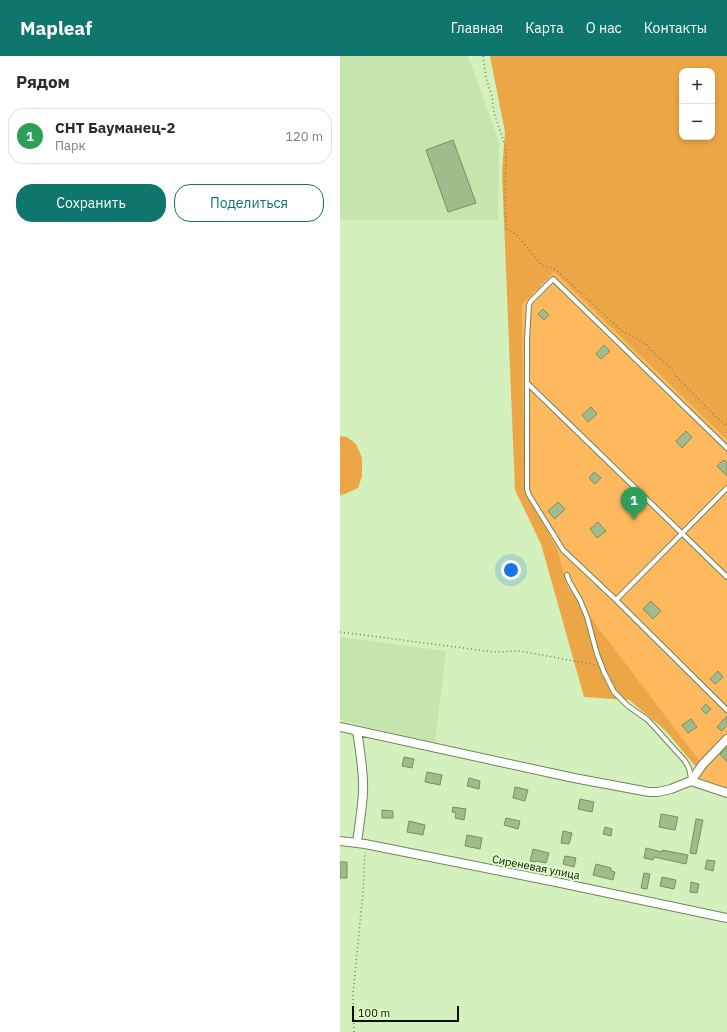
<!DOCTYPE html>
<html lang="ru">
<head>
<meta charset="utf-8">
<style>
  body { margin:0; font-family:"IBM Plex Sans",sans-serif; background:#f2f2f3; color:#2b2b33 }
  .controls { position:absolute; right:12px; top:12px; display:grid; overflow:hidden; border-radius:8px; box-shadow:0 2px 6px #0003 }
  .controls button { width:36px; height:36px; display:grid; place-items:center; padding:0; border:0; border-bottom:1px solid #e1e1e2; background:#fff; color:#2b2b33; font:20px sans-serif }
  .scale { position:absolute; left:12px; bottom:10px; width:107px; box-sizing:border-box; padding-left:4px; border:2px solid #070f01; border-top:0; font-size:11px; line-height:14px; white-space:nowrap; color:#070f01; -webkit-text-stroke:3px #e0fdca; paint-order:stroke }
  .you { position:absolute; left:171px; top:514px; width:14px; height:14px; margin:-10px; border:3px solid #fff; border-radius:50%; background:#1a73e8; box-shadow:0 0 0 6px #1a73e833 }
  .badge { display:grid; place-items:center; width:26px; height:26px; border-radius:50%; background:#0f766e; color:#fff; font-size:13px; font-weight:700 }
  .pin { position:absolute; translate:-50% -33px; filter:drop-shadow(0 1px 2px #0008) }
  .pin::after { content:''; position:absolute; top:21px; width:14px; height:12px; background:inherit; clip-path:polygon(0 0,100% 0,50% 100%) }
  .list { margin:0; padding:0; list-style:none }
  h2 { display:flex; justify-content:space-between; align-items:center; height:52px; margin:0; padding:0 16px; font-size:17px }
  h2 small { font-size:13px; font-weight:400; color:#7c7c81 }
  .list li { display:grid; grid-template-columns:26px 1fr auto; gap:12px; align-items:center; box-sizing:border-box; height:56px; margin:0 8px 8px; padding:0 8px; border:1px solid #e1e1e2; border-radius:16px }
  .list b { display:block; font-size:15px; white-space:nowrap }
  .list p { margin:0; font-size:13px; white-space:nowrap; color:#7c7c81 }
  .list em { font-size:13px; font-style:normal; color:#7c7c81 }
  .actions { display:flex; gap:8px; padding:12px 16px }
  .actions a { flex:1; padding:9px 0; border:1px solid #0f766e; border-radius:16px; text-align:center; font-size:14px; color:#0f766e }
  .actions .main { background:#0f766e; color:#fff }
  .map { position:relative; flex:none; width:387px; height:976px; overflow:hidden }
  header { display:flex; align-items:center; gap:24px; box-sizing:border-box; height:56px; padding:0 20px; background:#0f766e; color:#fff }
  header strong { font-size:19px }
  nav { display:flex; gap:22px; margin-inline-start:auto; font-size:14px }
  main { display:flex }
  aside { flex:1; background:#fff }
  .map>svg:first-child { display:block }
</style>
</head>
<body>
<header>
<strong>Mapleaf</strong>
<nav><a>Главная</a><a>Карта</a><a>О нас</a><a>Контакты</a></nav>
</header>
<main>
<aside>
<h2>Рядом<small></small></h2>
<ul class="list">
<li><span class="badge" style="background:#2e9e5b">1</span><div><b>СНТ Бауманец-2</b><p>Парк</p></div><em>120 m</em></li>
</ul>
<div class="actions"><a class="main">Сохранить</a><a>Поделиться</a></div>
</aside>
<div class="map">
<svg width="387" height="976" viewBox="0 0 387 976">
  <rect width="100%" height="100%" fill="#d3f0bd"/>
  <path fill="#c6e5ac" d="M0 0H128L159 86 158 164H0Z
    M0 581 106 595 95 687 0 664Z"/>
  <path fill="#feb85d" d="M214 216 387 384V732L360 723V706L227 530 218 494 185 435 182 249Z"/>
  <path fill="#eda645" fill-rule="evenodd" d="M150 0H387V384L214 216 182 249 185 435 218 494 227 530 361 707 356 711 325 674 289 644 244 641 201 488 175 434 162 117 165 76ZM342 15H372V81H342Z
    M0 380 7 381 16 388 22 402V420L18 432 5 438 0 439Z"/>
  <path fill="#a1bc8c" stroke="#769061" d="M113 84 136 147 108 156 86 94Z
    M203 253 209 259 204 264 198 258Z
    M264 289 270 295 261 303 256 298Z
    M251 351 257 358 248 366 242 359Z
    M346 375 352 381 342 392 336 385Z
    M384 404 387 407V420L377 410Z
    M254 416 261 422 255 428 249 422Z
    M218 446 225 453 215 463 208 455Z
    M258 466 266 475 257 482 250 473Z
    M311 545 321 555 313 563 303 553Z
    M378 615 383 621 375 628 370 623Z
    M366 648 371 653 366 658 361 653Z
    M387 660V669L382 675 377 671Z
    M351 663 357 671 348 677 342 669Z
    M387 692V706L380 698Z
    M64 701 74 703 72 712 62 710Z
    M87 716 102 719 100 729 85 726Z
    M129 722 140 725 139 733 127 730Z
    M175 731 188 734 185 745 173 742Z
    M240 743 254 746 252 756 238 753Z
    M113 751 126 753 124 764 115 762 116 757 112 756Z
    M42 754 53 755V762H42Z
    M321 758 338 761 335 774 319 771Z
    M166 762 180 765 178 773 164 769Z
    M356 763 363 764 356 798 350 797Z
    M69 765 85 769 83 779 67 776Z
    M265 771 272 773 271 780 263 778Z
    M223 775 232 777 229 788 221 787Z
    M127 779 142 782 140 793 125 790Z
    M306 792 322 796V794L348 799 346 808 314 801 313 804 304 802Z
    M193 793 209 797 206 807 196 805V806L190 805Z
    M225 800 236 802 234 811 223 808Z
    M367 804 375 805 373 815 365 813Z
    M0 806H7V822H0Z
    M256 808 271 812V815L275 816 273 824 253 819Z
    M304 817 310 818 307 833 301 832Z
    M322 821 336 824 334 833 320 830Z
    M351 826 359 828 357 837 350 836Z"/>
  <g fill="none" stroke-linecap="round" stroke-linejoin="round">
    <g stroke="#6d8658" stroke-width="6">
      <path id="lane" d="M187 327 387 521
        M387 392 213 223 191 245 189 249 187 283V434L189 439 223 494 276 544 387 654
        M227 519 229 525 240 544 247 561 257 598 264 616 274 636 288 650 308 664 345 705 349 712 351 722
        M276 544 387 432"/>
    </g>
    <g stroke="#6d8658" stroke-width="10">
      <path id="street" d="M0 671 234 722 309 736H318L331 733 351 725 363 708 387 683
        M17 675C20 695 24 716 23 737 22 754 19 770 17 787
        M351 725 387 737
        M0 785 25 788 216 826 387 862"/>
    </g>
    <path stroke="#708362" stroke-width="1.5" stroke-dasharray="1 3" stroke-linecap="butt" d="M143 0 146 22 152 40 154 57 166 92 165 153 167 173 178 180 201 209 216 214 283 276 295 281 306 288 314 297 330 311 337 321 376 361 387 370
      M0 576 154 596 180 595 256 609
      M14 976 13 938 23 836 25 796"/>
    <use href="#lane" stroke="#fff" stroke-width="4"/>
    <use href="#street" stroke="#fff" stroke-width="8"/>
  </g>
  <g text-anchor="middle" stroke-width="4" stroke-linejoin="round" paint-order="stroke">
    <g font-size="11" fill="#070f01" stroke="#e0fdca">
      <text transform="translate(196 811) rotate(11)" y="4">Сиреневая улица</text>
    </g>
  </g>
</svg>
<div class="controls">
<button>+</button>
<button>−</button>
</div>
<div class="scale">100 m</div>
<div class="you"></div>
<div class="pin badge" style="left:294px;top:464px;background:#2e9e5b">1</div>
</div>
</main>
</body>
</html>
